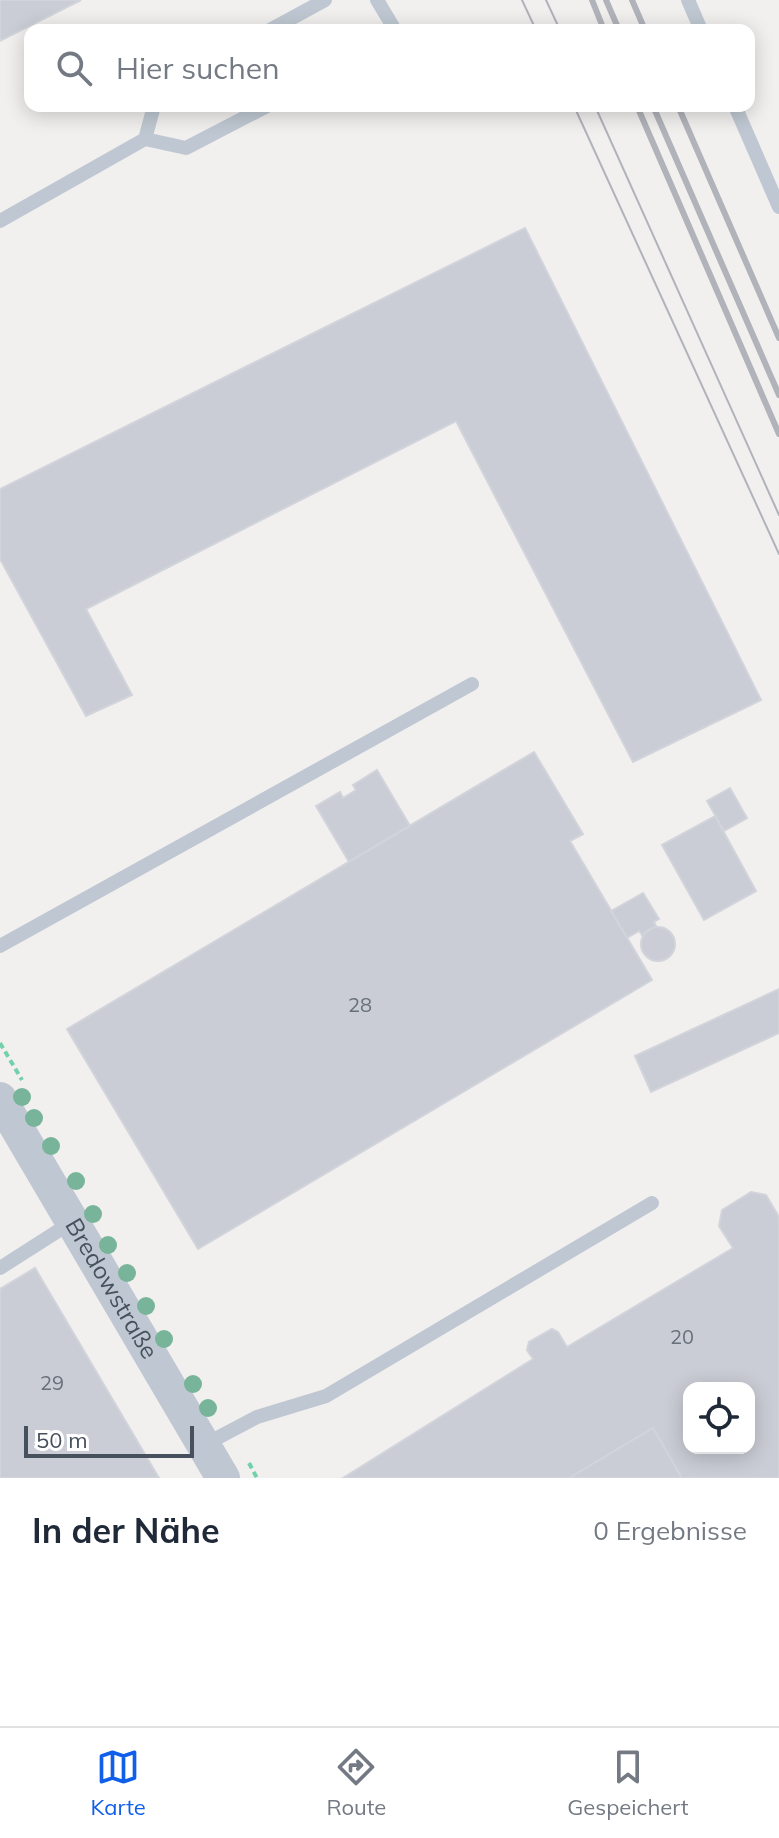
<!DOCTYPE html>
<html lang="de">
<head>
<meta charset="utf-8">
<style>
  body { margin:0; font-family:Mulish,sans-serif; background:#f2f2f3; color:#1f2937 }
  .controls { position:absolute; right:24px; bottom:24px; display:grid; overflow:hidden; border-radius:16px; box-shadow:0 4px 20px #0003 }
  .controls button { width:72px; height:72px; display:grid; place-items:center; padding:0; border:0; border-bottom:2px solid #e0e1e3; background:#fff; color:#1f2937; font:40px sans-serif }
  .scale { position:absolute; left:24px; bottom:20px; width:170px; box-sizing:border-box; padding-left:8px; border:4px solid #46515d; border-top:0; font-size:22px; line-height:28px; white-space:nowrap; color:#46515d; -webkit-text-stroke:6px #fff; paint-order:stroke }
  .list { margin:0; padding:0; list-style:none }
  h2 { display:flex; justify-content:space-between; align-items:center; height:104px; margin:0; padding:0 32px; font-size:34px }
  h2 small { font-size:26px; font-weight:400; color:#747a83 }
  .icon { flex:none; width:44px; height:44px; fill:none; stroke:currentColor; stroke-width:2; stroke-linecap:round; stroke-linejoin:round }
  .map { position:relative; flex:none; width:779px; height:1478px; overflow:hidden }
  .search { position:absolute; background:#fff; box-shadow:0 4px 20px #0003; left:24px; right:24px; top:24px; height:88px; display:flex; align-items:center; gap:20px; box-sizing:border-box; padding:0 28px; border-radius:16px; color:#747a83; font-size:30px }
  .sheet { height:248px; background:#fff }
  nav { display:flex; justify-content:space-around; align-items:center; box-sizing:border-box; height:112px; border-top:2px solid #e0e1e3; background:#fff; font-size:22px; color:#747a83 }
  nav a { display:grid; justify-items:center; gap:4px }
  nav .on { color:#0f5feb }
  .map>svg:first-child { display:block }
</style>
</head>
<body>
<div class="map">
<svg width="779" height="1478" viewBox="0 0 779 1478">
  <rect width="100%" height="100%" fill="#f2efef"/>
  <path fill="#cacdd5" stroke="#d2d4db" stroke-width="2" fill-rule="evenodd" d="M0 0H81L0 41Z
    M525 228 761 700 633 762 456 421 86 609 132 695 86 716 0 559V489Z
    M534 752 583 834 570 841 652 980 198 1249 67 1029Z
    M377 770 410 826 349 862 316 806 340 792 343 798 356 790 353 785Z
    M730 788 747 818 724 831 707 801Z
    M715 816 756 891 704 920 662 845Z
    M643 893 659 919 654 922 656 926 642 935 639 931 627 938 611 911Z
    M641 944a17 17 0 1 1 34 0a17 17 0 1 1-34 0Z
    M779 989V1033L651 1092 635 1056Z
    M751 1192 766 1195 779 1217V1478H682L653 1428 569 1478H343L533 1359 527 1350 529 1342 552 1329 558 1332 567 1347 733 1248 719 1226 722 1210ZM689 1388H749V1448H689Z
    M35 1268 159 1478H0V1289Z
    M653 1428 682 1478H569Z"/>
  <g fill="none" stroke-linecap="round" stroke-linejoin="round">
    <path stroke="#71d1a9" stroke-width="4" stroke-dasharray="6 4" stroke-linecap="butt" d="M0 1043 22 1080
      M249 1463 257 1478"/>
    <path stroke="#bfc8d2" stroke-width="14" d="M377 0 395 30
      M688 0 701 30
      M270 30 325 0
      M735 106 779 207
      M145 139 186 148 267 106
      M0 221 145 139 154 106
      M0 946 472 684
      M0 1268 72 1222
      M204 1445 257 1417 326 1396 652 1203"/>
    <path stroke="#bfc8d2" stroke-width="34" id="s1" d="M0 1099 223 1478"/>
    <path stroke="#b1b3ba" stroke-width="2" d="M522 0 536 30
      M546 0 560 30
      M574 106 779 554
      M595 106 779 515"/>
    <path stroke="#b1b3ba" stroke-width="6" d="M592 0 604 30
      M606 0 619 30
      M632 0 645 30
      M637 106 779 434
      M653 106 779 395
      M678 106 779 338"/>
  </g>
  <g fill="#77b499">
    <circle cx="22" cy="1097" r="9"/>
    <circle cx="34" cy="1118" r="9"/>
    <circle cx="51" cy="1146" r="9"/>
    <circle cx="76" cy="1181" r="9"/>
    <circle cx="93" cy="1214" r="9"/>
    <circle cx="108" cy="1245" r="9"/>
    <circle cx="127" cy="1273" r="9"/>
    <circle cx="146" cy="1306" r="9"/>
    <circle cx="164" cy="1339" r="9"/>
    <circle cx="193" cy="1384" r="9"/>
    <circle cx="208" cy="1408" r="9"/>
  </g>
  <g text-anchor="middle" stroke-width="7" stroke-linejoin="round" paint-order="stroke">
    <g font-size="20" fill="#67707b">
      <text x="360" y="1012">28</text>
      <text x="682" y="1344">20</text>
      <text x="52" y="1390">29</text>
    </g>
    <g font-size="24" fill="#46515d" stroke="#fff">
      <text dy="8" stroke="none"><textPath href="#s1" startOffset="220">Bredowstraße</textPath></text>
    </g>
  </g>
</svg>
<div class="controls">
<button><svg class="icon" aria-label="locate" viewBox="0 0 24 24"><circle cx="12" cy="12" r="6"/><path d="M12 2v4M12 18v4M2 12h4M18 12h4"/></svg></button>
</div>
<div class="scale">50 m</div>
<div class="search"><svg class="icon" aria-label="search" viewBox="0 0 24 24"><circle cx="10" cy="10" r="6"/><path d="M15 15l6 6"/></svg>Hier suchen</div>
</div>
<section class="sheet">
<h2>In der Nähe<small>0 Ergebnisse</small></h2>
<ul class="list">
</ul>
</section>
<nav>
<a class="on"><svg class="icon" aria-label="map" viewBox="0 0 24 24"><path d="M3 6l6-2 6 2 6-2v14l-6 2-6-2-6 2zM9 4v14M15 6v14"/></svg>Karte</a>
<a><svg class="icon" aria-label="directions" viewBox="0 0 24 24"><path d="M12 3l9 9-9 9-9-9zM9 14v-3h6M13 9l2 2-2 2"/></svg>Route</a>
<a><svg class="icon" aria-label="saved" viewBox="0 0 24 24"><path d="M7 4h10v16l-5-4-5 4z"/></svg>Gespeichert</a>
</nav>
</body>
</html>
